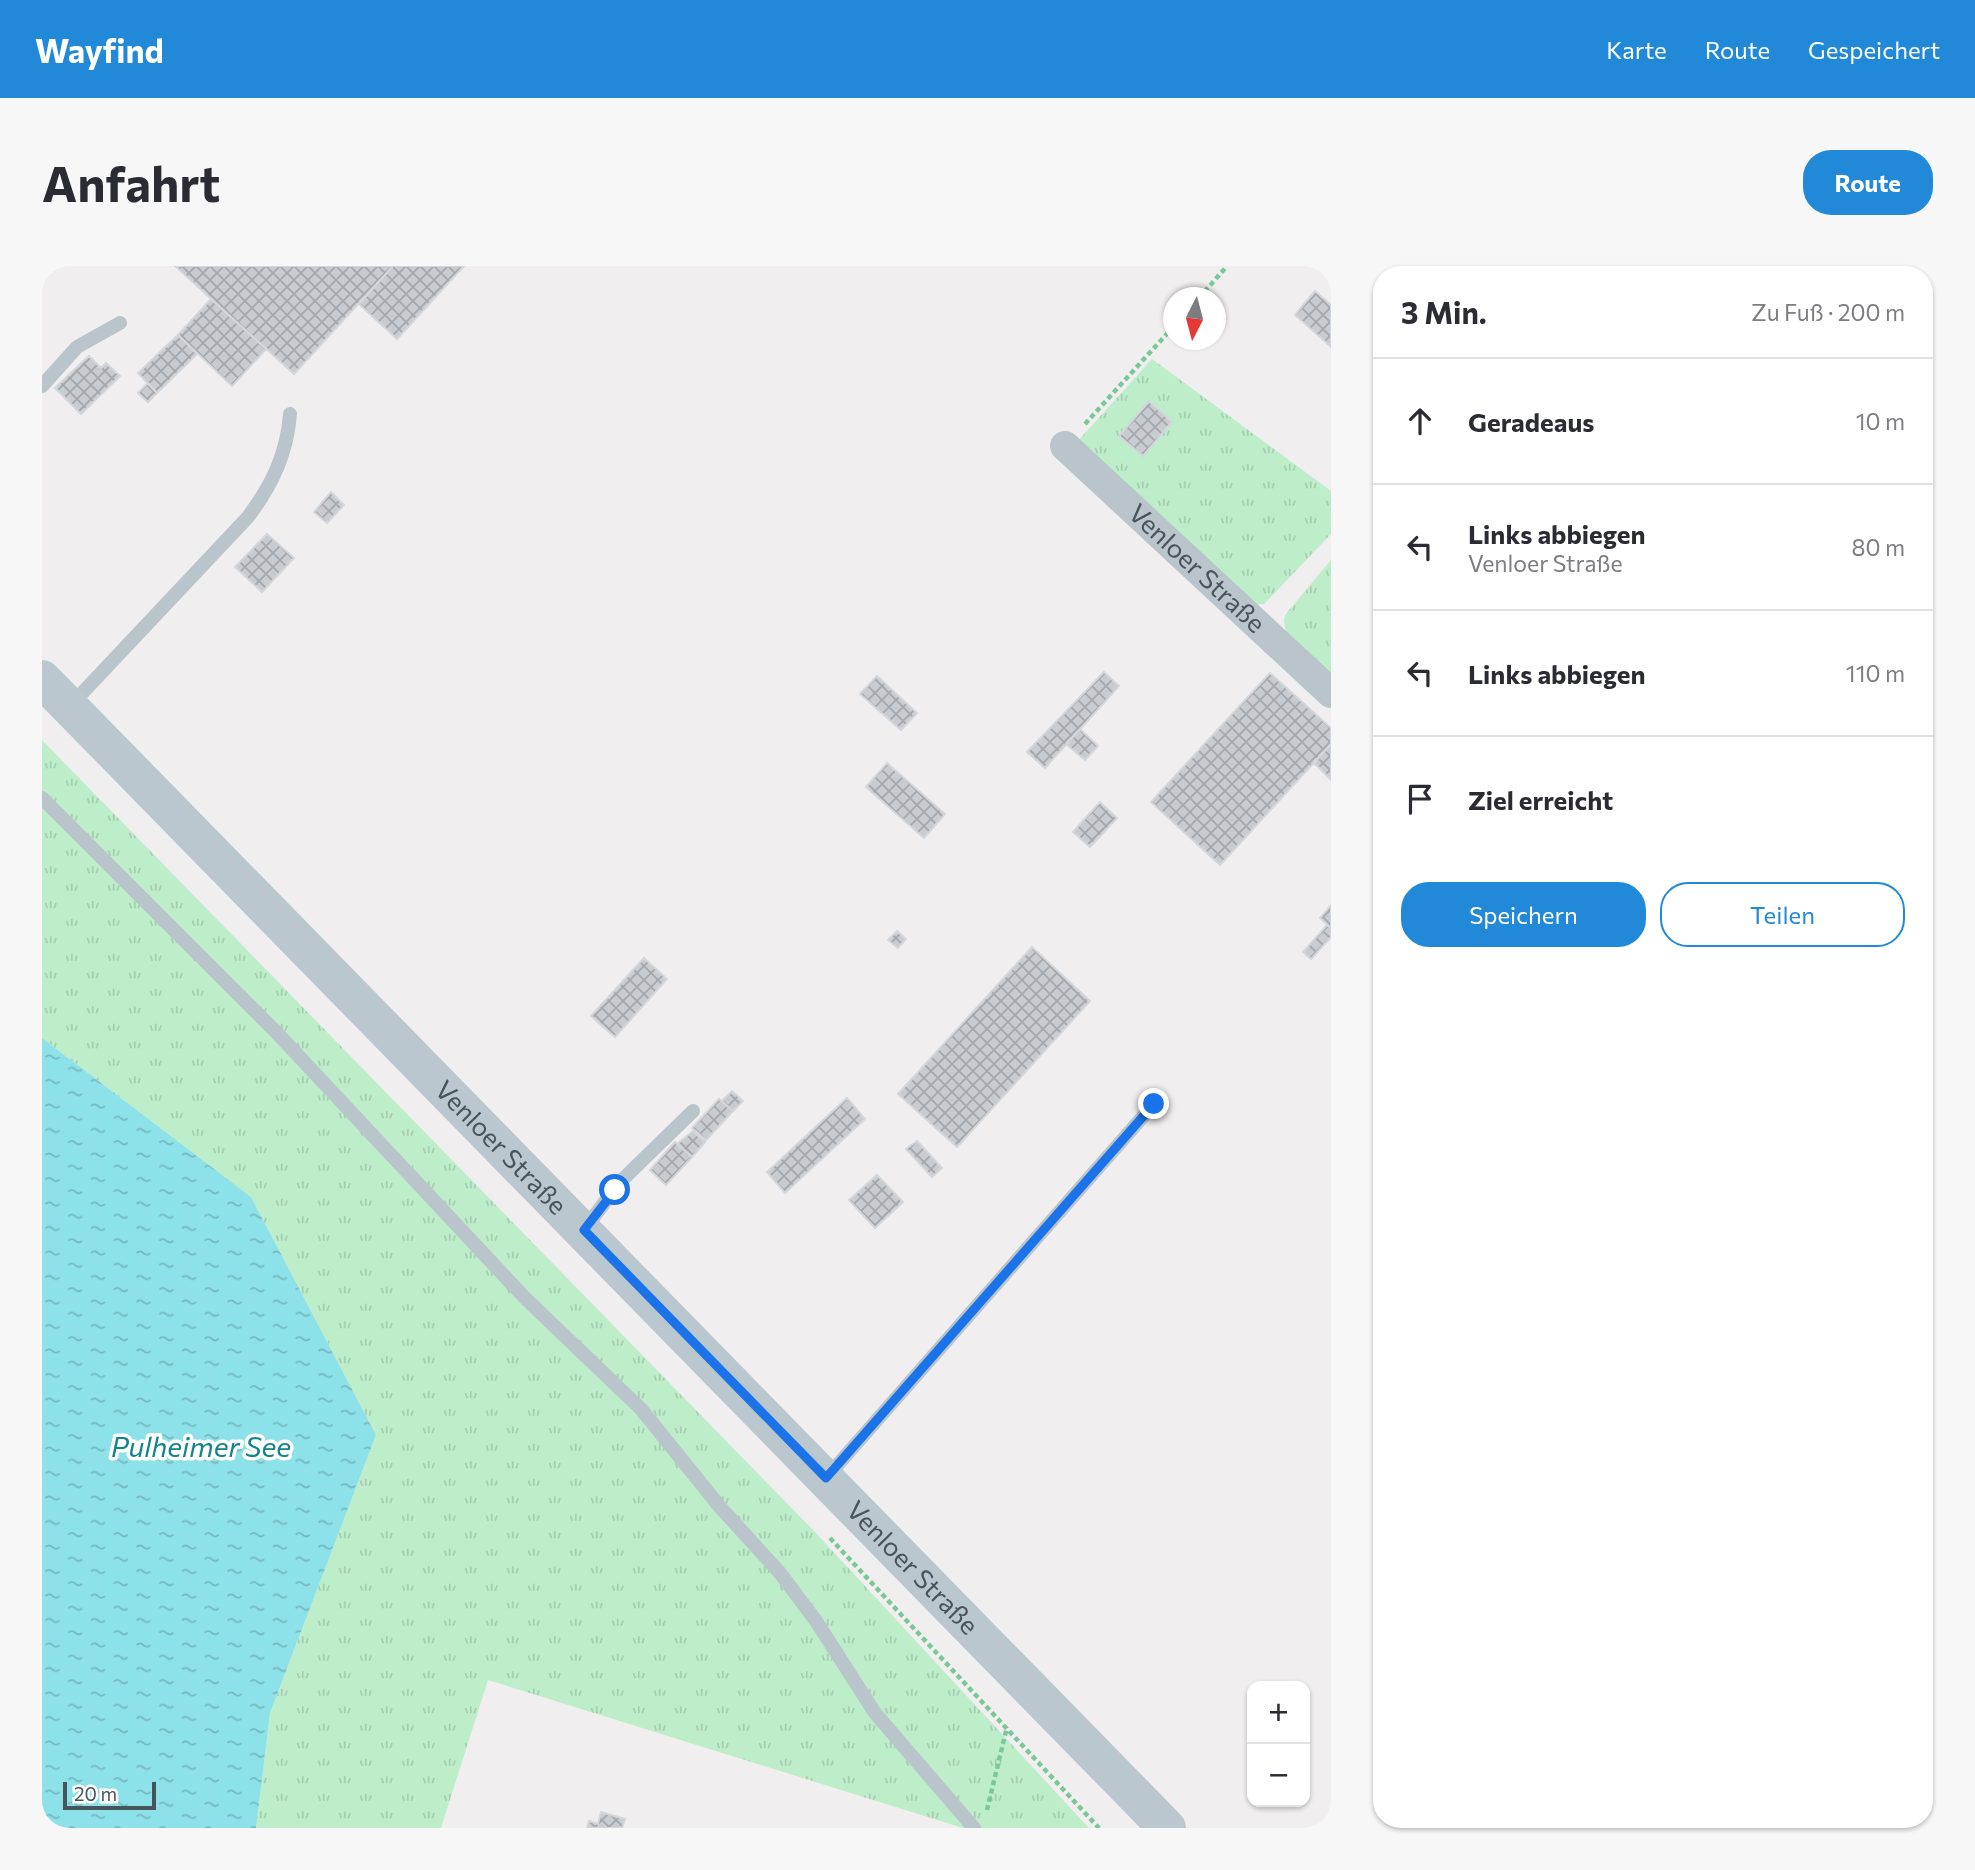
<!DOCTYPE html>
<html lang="de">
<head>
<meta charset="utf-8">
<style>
  body { margin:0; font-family:Commissioner,sans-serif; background:#f7f7f7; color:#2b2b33 }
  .controls { position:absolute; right:21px; bottom:21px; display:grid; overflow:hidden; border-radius:14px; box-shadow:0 2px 5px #0004 }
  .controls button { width:63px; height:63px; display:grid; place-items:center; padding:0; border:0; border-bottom:2px solid #e1e1e2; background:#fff; color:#2b2b33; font:35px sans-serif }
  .compass { position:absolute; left:1121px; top:21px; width:63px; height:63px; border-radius:50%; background:#fff; box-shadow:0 2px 5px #0004; rotate:186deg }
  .scale { position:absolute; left:21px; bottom:18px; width:93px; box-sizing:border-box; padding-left:7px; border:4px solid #47545b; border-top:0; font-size:19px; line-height:24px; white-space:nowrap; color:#47545b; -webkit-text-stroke:5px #fff; paint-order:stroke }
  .stop { position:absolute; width:21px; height:21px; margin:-16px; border:5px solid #1a73e8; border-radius:50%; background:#fff }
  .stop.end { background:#1a73e8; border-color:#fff; box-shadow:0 2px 7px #0008 }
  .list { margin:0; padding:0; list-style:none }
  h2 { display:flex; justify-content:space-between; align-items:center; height:91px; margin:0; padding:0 28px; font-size:30px }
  h2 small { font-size:23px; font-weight:400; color:#7c7c81 }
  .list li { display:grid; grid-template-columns:46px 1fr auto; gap:21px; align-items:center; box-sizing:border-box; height:126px; padding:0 28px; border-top:2px solid #e1e1e2 }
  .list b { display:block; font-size:26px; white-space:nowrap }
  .list p { margin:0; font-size:23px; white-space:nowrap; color:#7c7c81 }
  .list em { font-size:23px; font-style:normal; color:#7c7c81 }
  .actions { display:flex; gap:14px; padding:21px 28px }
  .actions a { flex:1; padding:16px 0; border:2px solid #2189d8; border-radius:28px; text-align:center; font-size:24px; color:#2189d8 }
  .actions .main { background:#2189d8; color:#fff }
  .icon { flex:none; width:38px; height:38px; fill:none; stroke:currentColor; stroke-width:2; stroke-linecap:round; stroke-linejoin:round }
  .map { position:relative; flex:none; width:1289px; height:1562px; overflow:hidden; border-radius:28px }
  header { display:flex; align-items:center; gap:42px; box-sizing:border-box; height:98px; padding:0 35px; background:#2189d8; color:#fff }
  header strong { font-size:33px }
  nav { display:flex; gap:38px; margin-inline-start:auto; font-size:24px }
  .intro { display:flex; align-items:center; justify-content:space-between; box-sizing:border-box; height:168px; padding:0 42px }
  h1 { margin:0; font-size:49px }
  .button { padding:18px 32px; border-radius:28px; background:#2189d8; color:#fff; font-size:24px; font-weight:700 }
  main { display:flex; gap:42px; padding:0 42px }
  aside { flex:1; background:#fff; border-radius:28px; box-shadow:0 2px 5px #0004 }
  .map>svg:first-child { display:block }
</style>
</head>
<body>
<header>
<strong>Wayfind</strong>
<nav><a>Karte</a><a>Route</a><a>Gespeichert</a></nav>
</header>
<div class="intro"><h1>Anfahrt</h1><a class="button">Route</a></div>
<main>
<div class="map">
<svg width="1289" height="1562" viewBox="0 0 1289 1562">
  <defs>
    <pattern id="grass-tufts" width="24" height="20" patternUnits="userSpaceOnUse" patternTransform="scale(1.75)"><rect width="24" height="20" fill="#beedca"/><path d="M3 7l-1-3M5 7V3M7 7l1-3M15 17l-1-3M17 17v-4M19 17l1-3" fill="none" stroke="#a5cdb0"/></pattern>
    <pattern id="water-ripples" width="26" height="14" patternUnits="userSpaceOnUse" patternTransform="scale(1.75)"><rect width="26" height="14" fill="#8de1e8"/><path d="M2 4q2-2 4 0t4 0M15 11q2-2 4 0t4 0" fill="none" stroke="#75b9bf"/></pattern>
    <pattern id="building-cross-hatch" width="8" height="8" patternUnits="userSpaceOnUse" patternTransform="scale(1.75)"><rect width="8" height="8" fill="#c8ccd1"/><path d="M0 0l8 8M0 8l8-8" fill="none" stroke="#a4a8ad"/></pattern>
  </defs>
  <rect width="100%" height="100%" fill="#f1eeef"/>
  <path fill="url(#grass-tufts)" d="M1110 93 1289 225V268L1222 338 1213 339 1034 177Z
    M1289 294V409C1273 394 1236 373 1243 349Z
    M0 474 773 1266 1047 1562H921L446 1414 399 1562H214L228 1447 334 1169 209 931 0 772Z"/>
  <path fill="url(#water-ripples)" d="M0 772 209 931 334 1169 228 1447 214 1562H0Z"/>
  <path fill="url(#building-cross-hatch)" stroke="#d3d6da" stroke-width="2" d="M133 0H351L252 108Z
    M351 0H422L355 73 317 38Z
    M1273 25 1289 39V81L1253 49Z
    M169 33 224 83 190 120 136 69Z
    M136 69 155 88 115 127 96 107Z
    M47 90 59 102 64 97 78 110 39 148 13 122Z
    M106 117 115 127 106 136 96 127Z
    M1107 135 1130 156 1101 190 1077 170Z
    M289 226 302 239 285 257 272 246Z
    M225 268 252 292 220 326 193 301Z
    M1062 406 1077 420 1003 502 985 486Z
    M1228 407 1289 462V478L1178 599 1109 536Z
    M835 410 875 447 859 464 818 428Z
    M1038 463 1056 480 1043 494 1024 478Z
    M1289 478V514L1272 497Z
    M845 497 903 548 882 572 824 521Z
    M1058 536 1075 552 1048 581 1031 566Z
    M1289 639V662L1278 652Z
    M1285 659 1289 662V671L1269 693 1261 686Z
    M855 665 864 673 856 682 846 674Z
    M990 681 1048 735 915 881 856 828Z
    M602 692 625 713 573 771 549 750Z
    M690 825 701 835 691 845 680 835Z
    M805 832 823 853 743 927 725 906Z
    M677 833 691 845 664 874 650 862Z
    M651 865 663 876 650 891 635 878Z
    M875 875 900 902 890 911 864 883Z
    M633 876 650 891 624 919 608 904Z
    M835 909 861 936 833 962 807 934Z
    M559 1546 583 1553 580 1562H545L547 1555 556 1558Z"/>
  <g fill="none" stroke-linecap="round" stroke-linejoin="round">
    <path stroke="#78c997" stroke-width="4.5" stroke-dasharray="5 3.5" stroke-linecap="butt" d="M1157 32 1185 0
      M1043 158 1132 60
      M788 1272 1057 1562
      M945 1544 965 1461"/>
    <path stroke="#bac5cb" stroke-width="14" d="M0 120 35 81 78 57
      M28 440 206 251C230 219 245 188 248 148
      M0 532 235 767 483 1032 599 1143 678 1241 738 1307 774 1355 833 1447 932 1562
      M542 964 577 917 651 845
      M785 1211 1112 838"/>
    <path stroke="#bac5cb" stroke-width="30" id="s1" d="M1023 180 1289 427"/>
    <path stroke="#bbc7cf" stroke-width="38" id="s2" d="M0 413 1125 1562"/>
  </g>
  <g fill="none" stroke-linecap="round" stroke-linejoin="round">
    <path stroke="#1a73e8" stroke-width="9" d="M573 924 542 964 784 1212 1112 838"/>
  </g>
  <g text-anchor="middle" stroke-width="7" stroke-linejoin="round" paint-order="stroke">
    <g font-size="26" fill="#47545b" stroke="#fff">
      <text dy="9" stroke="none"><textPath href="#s1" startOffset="180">Venloer Straße</textPath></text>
      <text dy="9" stroke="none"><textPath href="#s2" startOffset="656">Venloer Straße</textPath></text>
      <text dy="9" stroke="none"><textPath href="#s2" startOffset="1244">Venloer Straße</textPath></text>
    </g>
    <g font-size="28" font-style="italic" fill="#13838d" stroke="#fff">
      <text x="159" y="1191">Pulheimer See</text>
    </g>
  </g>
</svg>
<div class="controls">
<button>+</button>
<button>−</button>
</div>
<svg class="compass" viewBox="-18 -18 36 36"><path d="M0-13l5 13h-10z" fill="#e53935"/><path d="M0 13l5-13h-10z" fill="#7c7c81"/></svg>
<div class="scale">20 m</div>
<div class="stop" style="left:573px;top:924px"></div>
<div class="stop end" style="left:1112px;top:838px"></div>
</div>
<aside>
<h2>3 Min.<small>Zu Fuß · 200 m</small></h2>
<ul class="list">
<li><svg class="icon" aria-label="ahead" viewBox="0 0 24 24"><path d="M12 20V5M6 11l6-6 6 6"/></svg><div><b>Geradeaus</b></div><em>10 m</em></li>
<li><svg class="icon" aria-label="left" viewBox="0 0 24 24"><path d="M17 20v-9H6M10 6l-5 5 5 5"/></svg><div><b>Links abbiegen</b><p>Venloer Straße</p></div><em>80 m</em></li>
<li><svg class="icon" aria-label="left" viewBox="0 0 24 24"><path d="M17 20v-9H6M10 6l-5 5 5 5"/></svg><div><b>Links abbiegen</b></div><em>110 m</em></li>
<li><svg class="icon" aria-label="arrive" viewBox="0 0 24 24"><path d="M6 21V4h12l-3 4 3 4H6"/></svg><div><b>Ziel erreicht</b></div></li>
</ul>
<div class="actions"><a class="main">Speichern</a><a>Teilen</a></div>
</aside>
</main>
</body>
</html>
